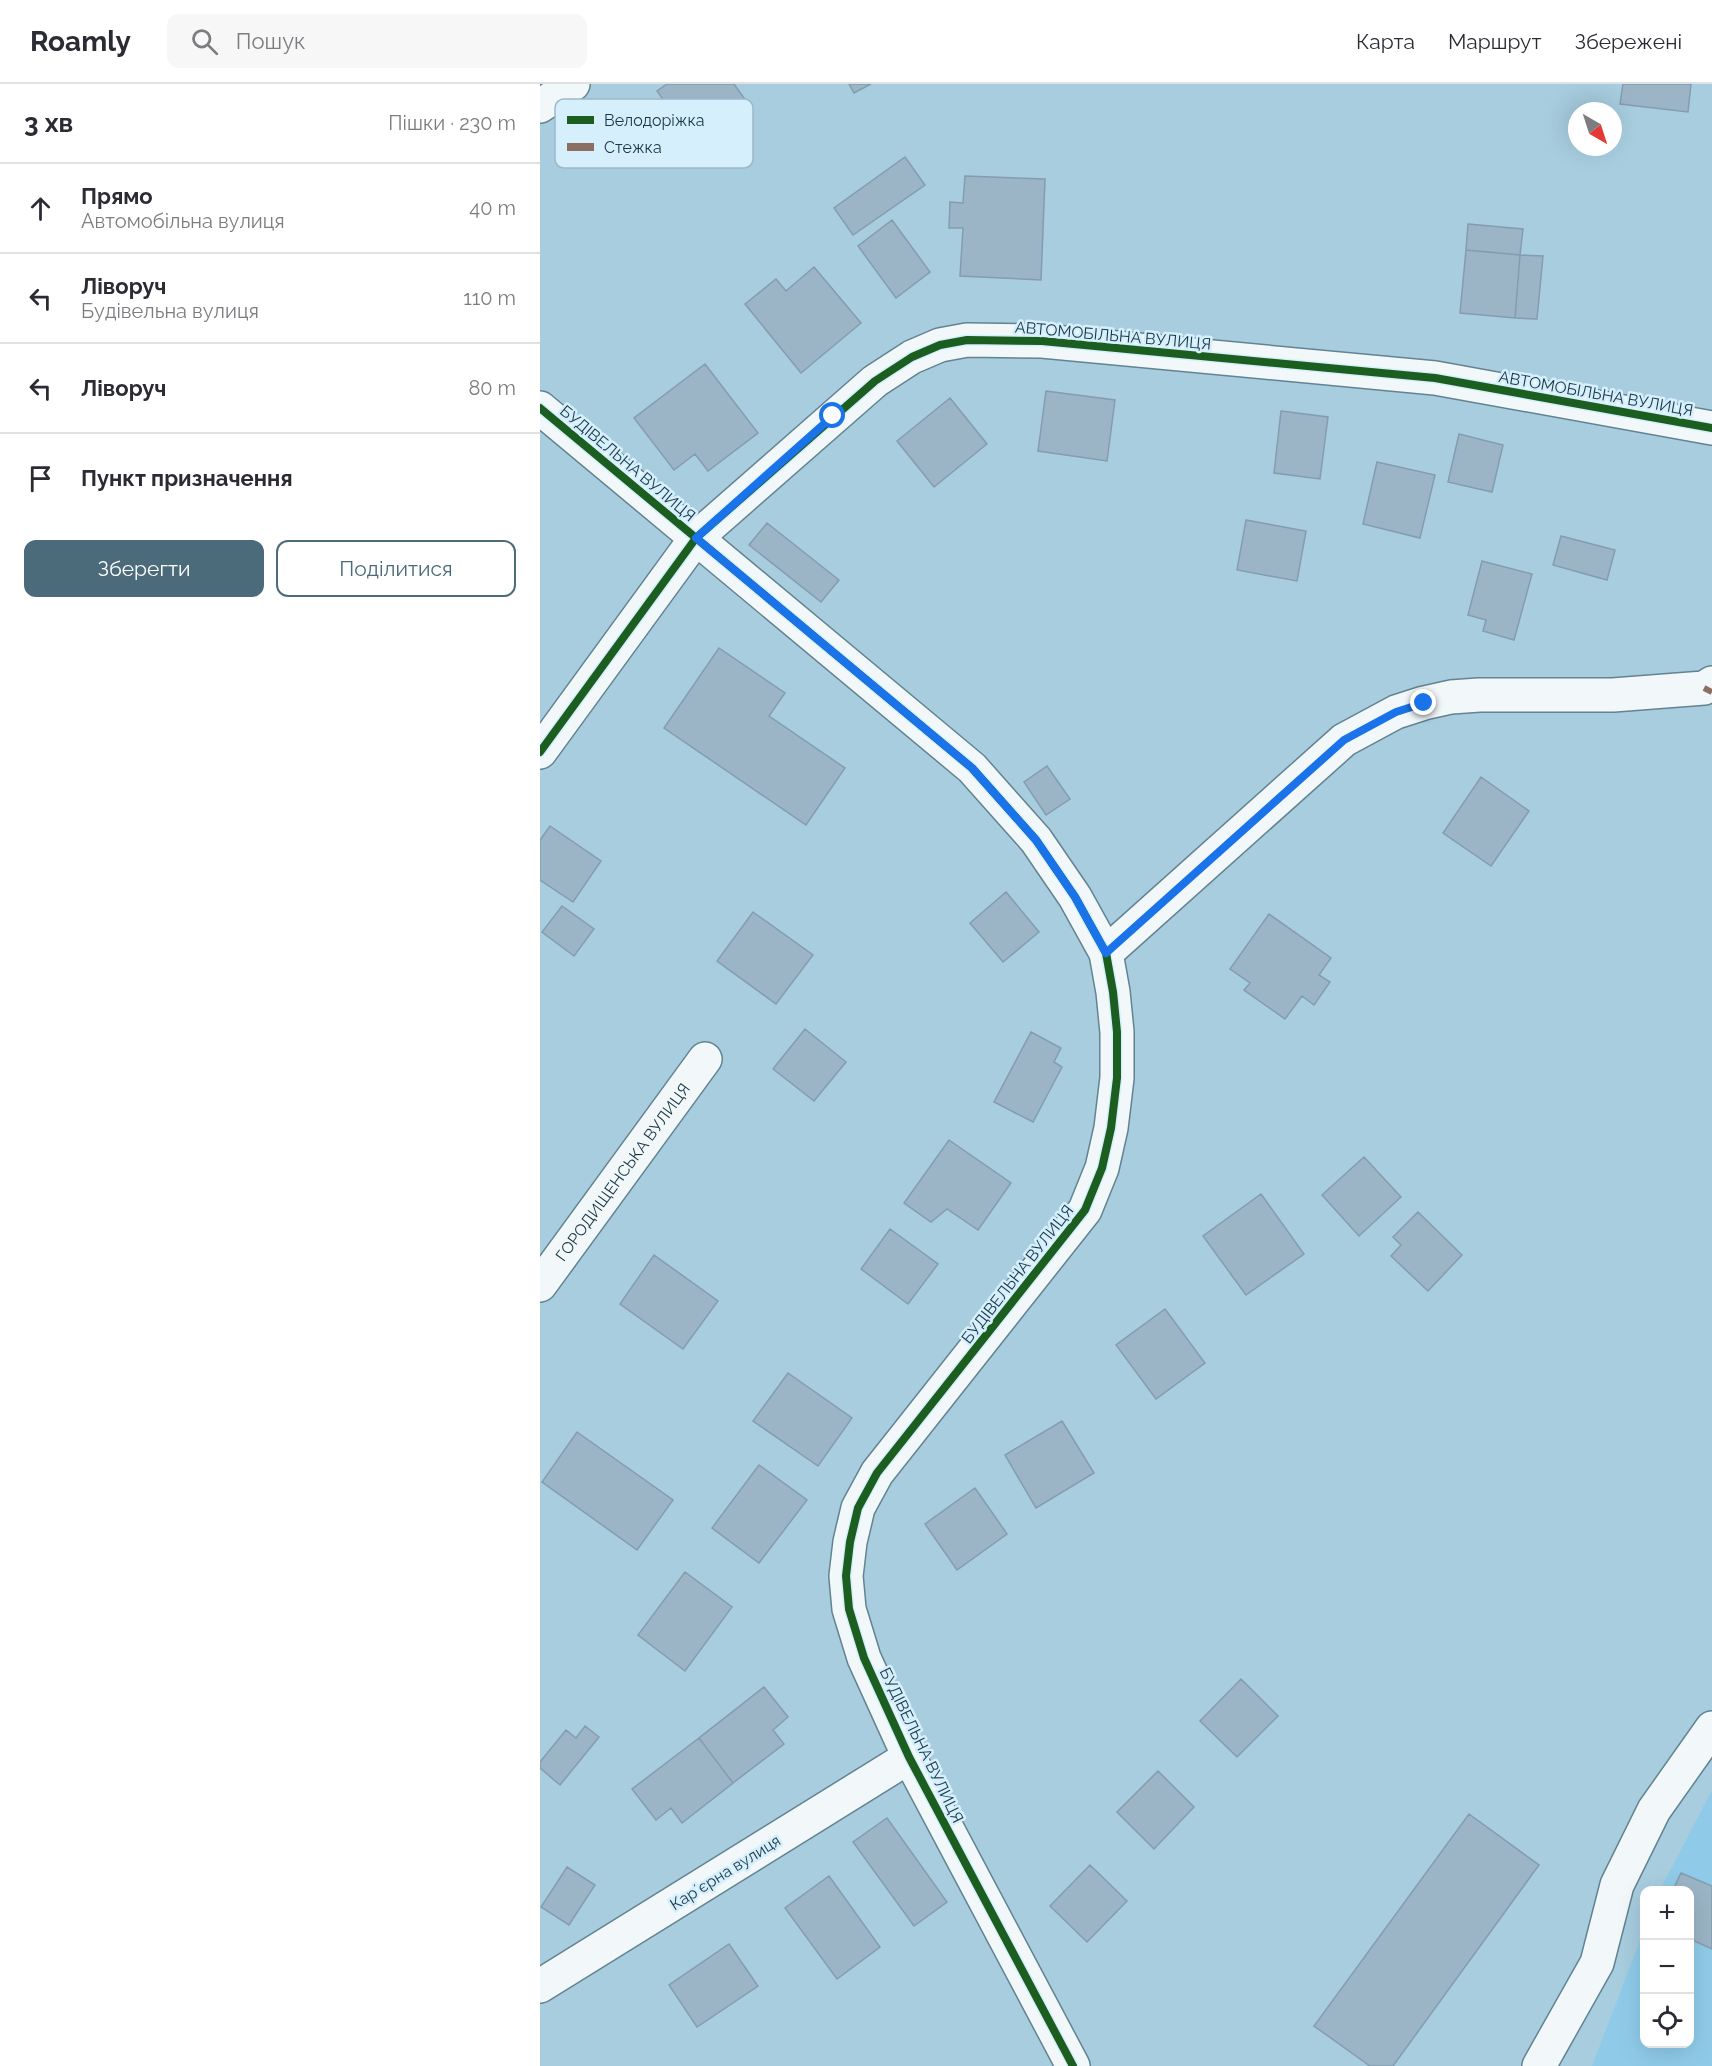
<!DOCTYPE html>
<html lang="uk">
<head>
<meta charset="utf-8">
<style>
  body { margin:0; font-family:Raleway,sans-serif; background:#f7f7f7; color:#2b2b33 }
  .controls { position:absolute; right:18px; bottom:18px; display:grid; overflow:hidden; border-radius:12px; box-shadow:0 6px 24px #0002 }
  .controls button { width:54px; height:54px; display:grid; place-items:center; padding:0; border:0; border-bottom:2px solid #e1e1e2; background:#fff; color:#2b2b33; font:30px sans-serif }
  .compass { position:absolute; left:1028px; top:18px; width:54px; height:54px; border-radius:50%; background:#fff; box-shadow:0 6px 24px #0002; rotate:141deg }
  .stop { position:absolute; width:18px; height:18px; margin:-14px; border:4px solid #1a73e8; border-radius:50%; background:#fff }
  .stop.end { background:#1a73e8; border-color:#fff; box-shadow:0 2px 6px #0008 }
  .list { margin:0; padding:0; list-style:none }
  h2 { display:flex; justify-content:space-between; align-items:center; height:78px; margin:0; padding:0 24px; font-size:26px }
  h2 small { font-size:20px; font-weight:400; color:#7c7c81 }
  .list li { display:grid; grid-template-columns:39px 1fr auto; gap:18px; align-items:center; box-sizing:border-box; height:90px; padding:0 24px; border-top:2px solid #e1e1e2 }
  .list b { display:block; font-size:22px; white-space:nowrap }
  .list p { margin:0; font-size:20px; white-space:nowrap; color:#7c7c81 }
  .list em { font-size:20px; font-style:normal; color:#7c7c81 }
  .actions { display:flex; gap:12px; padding:18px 24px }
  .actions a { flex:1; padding:14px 0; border:2px solid #4b6b7a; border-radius:12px; text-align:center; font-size:21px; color:#4b6b7a }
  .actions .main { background:#4b6b7a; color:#fff }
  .icon { flex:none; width:33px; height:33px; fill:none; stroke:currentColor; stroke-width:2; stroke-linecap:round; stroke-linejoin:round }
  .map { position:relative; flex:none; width:1172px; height:1982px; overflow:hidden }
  header { display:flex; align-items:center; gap:36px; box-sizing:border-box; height:84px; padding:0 30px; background:#fff; border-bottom:2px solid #e1e1e2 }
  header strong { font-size:28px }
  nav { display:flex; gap:33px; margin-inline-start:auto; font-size:21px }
  .search { width:420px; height:54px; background:#f7f7f7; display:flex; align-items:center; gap:15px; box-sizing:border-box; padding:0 21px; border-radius:12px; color:#7c7c81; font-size:22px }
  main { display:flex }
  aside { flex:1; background:#fff }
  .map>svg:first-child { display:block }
</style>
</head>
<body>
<header>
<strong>Roamly</strong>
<div class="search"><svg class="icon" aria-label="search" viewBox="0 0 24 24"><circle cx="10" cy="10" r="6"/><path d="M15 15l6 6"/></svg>Пошук</div>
<nav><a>Карта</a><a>Маршрут</a><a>Збережені</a></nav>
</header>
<main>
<aside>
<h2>3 хв<small>Пішки · 230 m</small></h2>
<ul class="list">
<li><svg class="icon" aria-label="ahead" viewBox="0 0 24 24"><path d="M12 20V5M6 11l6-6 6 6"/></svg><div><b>Прямо</b><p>Автомобільна вулиця</p></div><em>40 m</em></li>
<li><svg class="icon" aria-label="left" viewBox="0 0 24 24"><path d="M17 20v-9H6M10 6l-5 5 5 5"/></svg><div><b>Ліворуч</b><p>Будівельна вулиця</p></div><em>110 m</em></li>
<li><svg class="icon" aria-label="left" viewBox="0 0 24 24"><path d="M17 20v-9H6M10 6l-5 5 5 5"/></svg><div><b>Ліворуч</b></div><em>80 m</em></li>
<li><svg class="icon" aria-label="arrive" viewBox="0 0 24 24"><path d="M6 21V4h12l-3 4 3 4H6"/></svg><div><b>Пункт призначення</b></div></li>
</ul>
<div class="actions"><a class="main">Зберегти</a><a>Поділитися</a></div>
</aside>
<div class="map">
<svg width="1172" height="1982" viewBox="0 0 1172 1982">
  <rect width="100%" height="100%" fill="#a7cddf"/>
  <path fill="#8fcbe9" d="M1172 1706V1982H1052L1104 1846V1960H1150V1806H1120Z"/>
  <path fill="#9bb5c6" stroke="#839dae" stroke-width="1.5" d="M127 0H194L209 21 168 50 161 40 147 50 117 7Z
    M309 0H331L314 9Z
    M1083 0H1151L1148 28 1080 20Z
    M365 73 385 101 313 151 294 124Z
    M425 92 505 95 501 196 420 192 423 144H409L410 118 423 119Z
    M352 136 390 188 356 214 318 162Z
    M928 140 983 145 980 171 926 166Z
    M926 166 980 171 975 234 920 229Z
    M980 171 1003 172 997 235 975 234Z
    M274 183 321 239 261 289 205 220 236 195 246 207Z
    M165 280 218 349 168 387 155 370 134 386 94 334Z
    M506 307 575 316 567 377 498 367Z
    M410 314 447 360 394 403 357 357Z
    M741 327 788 333 780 395 734 389Z
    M919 350 963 361 952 408 908 398Z
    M837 378 895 391 880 454 823 440Z
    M706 436 766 447 757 497 697 486Z
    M227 439 299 496 281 518 209 461Z
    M1021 452 1075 466 1067 496 1013 481Z
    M942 477 992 490 974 556 943 547 946 536 928 531Z
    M179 564 245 609 229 632 305 684 266 741 124 644Z
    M507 682 530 715 506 731 484 698Z
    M941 693 989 727 951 782 903 749Z
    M10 742 61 777 33 818 0 796V756Z
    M466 808 499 848 463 878 430 839Z
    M22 822 54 845 34 872 2 848Z
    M213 828 273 871 236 920 177 877Z
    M729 830 791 874 779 891 790 898 774 921 762 912 745 935 704 906 710 899 690 885Z
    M265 945 306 978 274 1017 233 985Z
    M491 948 521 964 514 978 522 983 493 1038 454 1018Z
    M409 1056 471 1099 438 1146 407 1125 391 1138 364 1119Z
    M824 1073 861 1113 819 1152 782 1111Z
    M721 1110 764 1170 706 1211 663 1152Z
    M878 1128 922 1171 888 1207 851 1172 861 1161 853 1153Z
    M350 1145 398 1180 368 1220 321 1185Z
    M114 1171 178 1217 143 1265 80 1220Z
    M625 1225 665 1279 616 1315 576 1261Z
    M248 1289 312 1334 278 1382 213 1337Z
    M522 1337 554 1389 496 1424 465 1371Z
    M37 1348 133 1416 97 1466 2 1398Z
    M219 1381 267 1416 219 1479 172 1444Z
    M435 1404 467 1450 417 1486 385 1440Z
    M145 1488 192 1523 145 1587 98 1551Z
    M701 1595 738 1632 697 1673 660 1637Z
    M224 1603 248 1633 233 1646 244 1660 193 1699 159 1654Z
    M45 1642 59 1653 20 1701 0 1684V1678L26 1646 36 1654Z
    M159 1654 193 1699 142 1739 131 1724 116 1736 92 1705Z
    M618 1687 654 1723 614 1765 577 1728Z
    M929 1730 999 1781 853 1982H830L774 1942Z
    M347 1734 407 1818 374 1842 313 1758Z
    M550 1781 587 1817 547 1858 510 1822Z
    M27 1783 55 1801 29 1841 1 1823Z
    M1141 1789 1172 1802V1865L1150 1855V1806H1133Z
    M289 1792 340 1863 297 1895 245 1824Z
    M189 1860 218 1902 157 1943 129 1901Z"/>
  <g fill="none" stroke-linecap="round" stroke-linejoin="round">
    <g stroke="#638391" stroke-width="36">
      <g id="minor">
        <path d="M0 22 33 0"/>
        <path d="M0 324 432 684 496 756 535 813 566 869 573 908 577 948V994L571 1044 562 1084 545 1126 337 1389 318 1424 310 1458 306 1492 309 1525 324 1574 369 1673 533 1982"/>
        <path d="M0 668 156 454 335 297 372 273 400 261 427 256 502 257 895 294 1172 344"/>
        <path d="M566 869 804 656 856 628 884 619 911 613 939 611H1073L1164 604 1172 599"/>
        <path id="s1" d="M0 1201 165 975"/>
        <path d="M0 1902 369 1673"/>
        <path d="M999 1982 1057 1879 1077 1801 1114 1726 1172 1644"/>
      </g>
    </g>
    <use href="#minor" stroke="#f2f8fa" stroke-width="33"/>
    <path stroke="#8d6e63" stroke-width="6" stroke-dasharray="12 6" stroke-linecap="butt" d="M1164 604 1172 608"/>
    <g stroke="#d5effd" stroke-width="11">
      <path id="cycleway" d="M0 324 432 684 496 756 535 813 566 869 573 908 577 948V994L571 1044 562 1084 545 1126 337 1389 318 1424 310 1458 306 1492 309 1525 324 1574 369 1673 533 1982
        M0 668 156 454 335 297 372 273 400 261 427 256 502 257 895 294 1172 344"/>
    </g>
    <use href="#cycleway" stroke="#1b5e20" stroke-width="8"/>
  </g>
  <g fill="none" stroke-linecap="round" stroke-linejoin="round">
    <path stroke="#1a73e8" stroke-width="8" d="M293 332 156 454 432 684 496 756 535 813 566 869 804 656 856 628 884 619"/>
  </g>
  <g text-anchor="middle" stroke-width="5" stroke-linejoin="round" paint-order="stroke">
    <g font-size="16" fill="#193644" stroke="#d5effd">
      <text transform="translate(573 251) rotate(5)" y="6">АВТОМОБІЛЬНА ВУЛИЦЯ</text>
      <text transform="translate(1056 309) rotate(10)" y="6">АВТОМОБІЛЬНА ВУЛИЦЯ</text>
      <text transform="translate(88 379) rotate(40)" y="6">БУДІВЕЛЬНА ВУЛИЦЯ</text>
      <text dy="6" stroke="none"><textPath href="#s1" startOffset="140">ГОРОДИЩЕНСЬКА ВУЛИЦЯ</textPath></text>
      <text transform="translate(477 1190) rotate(-52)" y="6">БУДІВЕЛЬНА ВУЛИЦЯ</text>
      <text transform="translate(382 1661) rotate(64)" y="6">БУДІВЕЛЬНА ВУЛИЦЯ</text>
      <text transform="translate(185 1788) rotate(-32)" y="6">Карʼєрна вулиця</text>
    </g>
  </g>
  <rect x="15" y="15" width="198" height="69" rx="9" fill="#d5effd" stroke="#9db8c6" stroke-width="1.5"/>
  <rect x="27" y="32" width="27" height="8" fill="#1b5e20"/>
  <rect x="27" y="59" width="27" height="8" fill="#8d6e63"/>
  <g font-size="16" fill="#193644">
    <text x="64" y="42">Велодоріжка</text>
    <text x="64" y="69">Стежка</text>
  </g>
</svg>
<div class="controls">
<button>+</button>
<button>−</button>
<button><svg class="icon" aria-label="locate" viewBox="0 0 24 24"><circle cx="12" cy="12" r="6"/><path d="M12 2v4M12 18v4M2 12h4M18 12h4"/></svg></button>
</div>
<svg class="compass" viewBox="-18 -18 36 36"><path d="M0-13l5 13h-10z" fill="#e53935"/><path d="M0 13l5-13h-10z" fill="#7c7c81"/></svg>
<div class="stop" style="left:293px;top:332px"></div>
<div class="stop end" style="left:884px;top:619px"></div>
</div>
</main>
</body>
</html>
